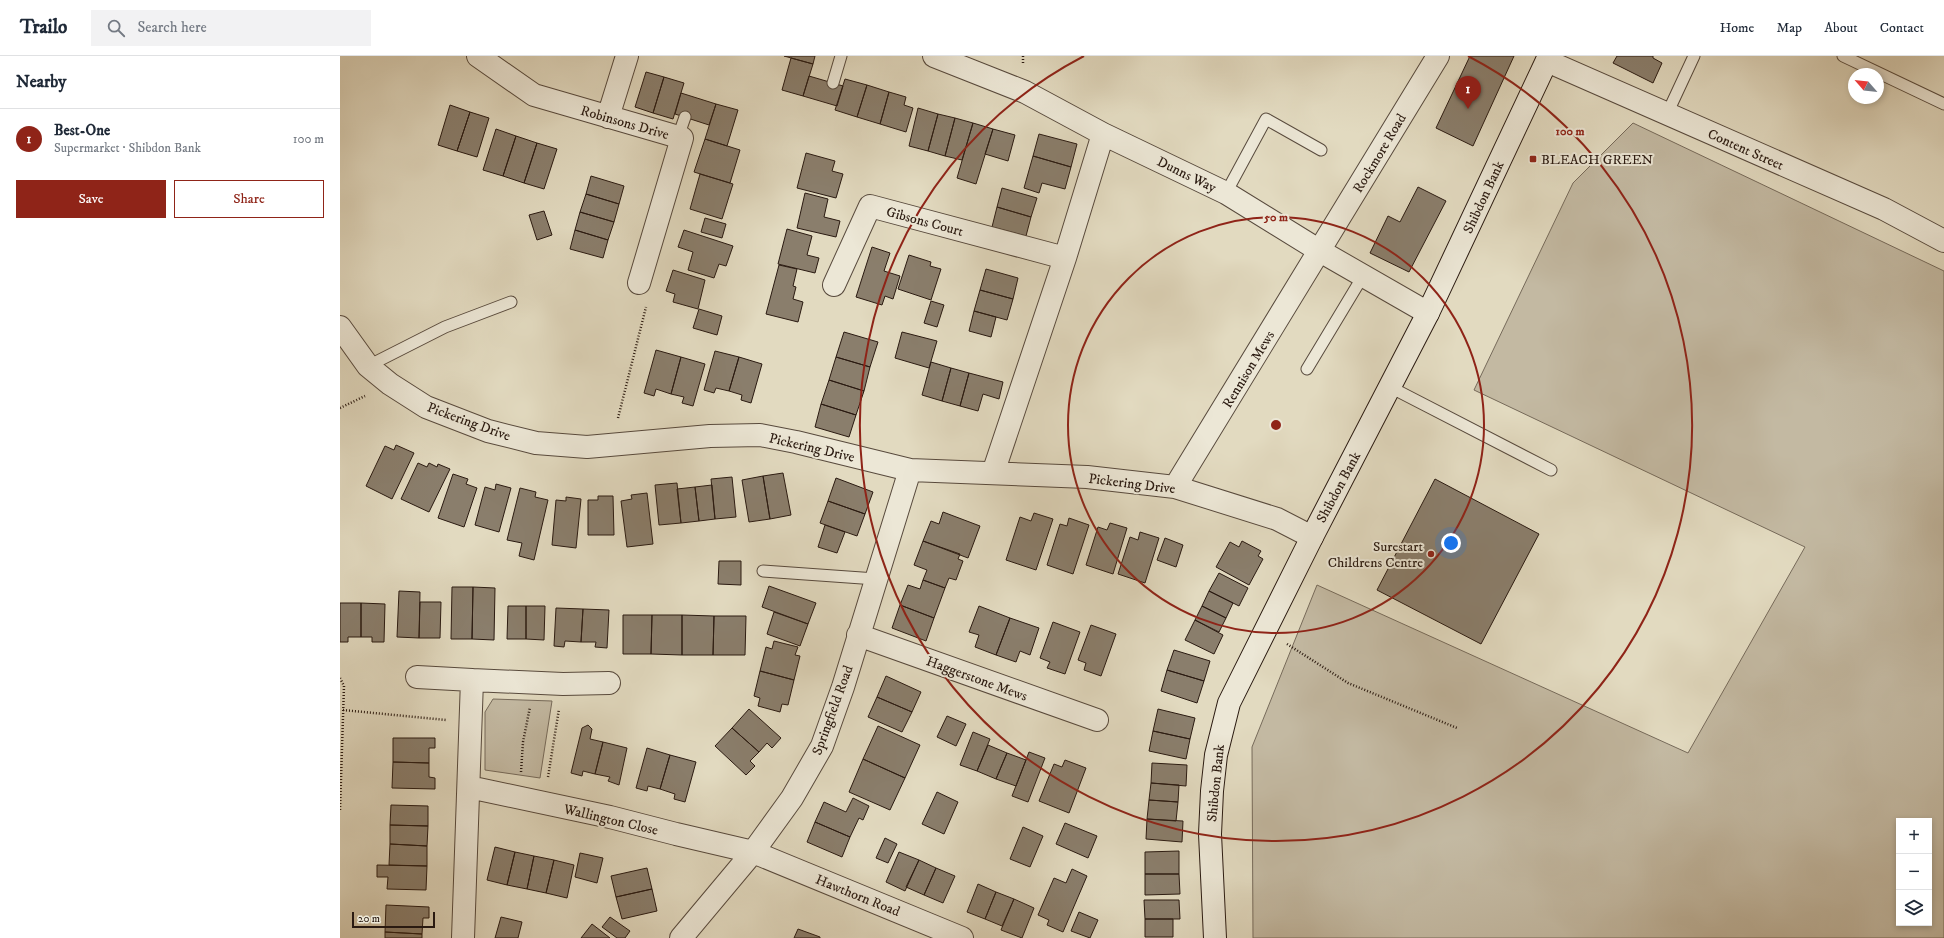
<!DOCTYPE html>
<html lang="en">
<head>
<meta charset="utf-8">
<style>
  body { margin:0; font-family:"IM FELL DW Pica",serif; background:#f2f2f3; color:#1f2937 }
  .controls { position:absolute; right:12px; bottom:12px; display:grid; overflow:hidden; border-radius:0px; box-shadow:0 2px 6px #0003 }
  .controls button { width:36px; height:36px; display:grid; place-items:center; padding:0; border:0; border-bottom:1px solid #e0e1e3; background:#fff; color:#1f2937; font:20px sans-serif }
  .compass { position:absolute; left:1508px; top:12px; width:36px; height:36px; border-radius:50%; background:#fff; box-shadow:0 2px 6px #0003; rotate:298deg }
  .scale { position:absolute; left:12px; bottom:10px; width:83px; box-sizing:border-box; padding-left:4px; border:2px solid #2a1a11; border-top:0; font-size:11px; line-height:14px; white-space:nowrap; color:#2a1a11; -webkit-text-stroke:3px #ece7d6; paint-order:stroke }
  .you { position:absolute; left:1111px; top:487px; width:14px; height:14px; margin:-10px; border:3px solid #fff; border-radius:50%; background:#1a73e8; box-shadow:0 0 0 6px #1a73e833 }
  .badge { display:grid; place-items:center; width:26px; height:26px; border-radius:50%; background:#8f2418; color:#fff; font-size:13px; font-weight:700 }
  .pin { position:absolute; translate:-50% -33px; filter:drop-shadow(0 1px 2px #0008) }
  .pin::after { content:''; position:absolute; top:21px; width:14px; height:12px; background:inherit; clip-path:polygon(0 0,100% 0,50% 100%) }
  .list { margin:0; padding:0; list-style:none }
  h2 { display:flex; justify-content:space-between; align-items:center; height:52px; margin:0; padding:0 16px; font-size:17px }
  h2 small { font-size:13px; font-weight:400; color:#747a83 }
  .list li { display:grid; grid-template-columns:26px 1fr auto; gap:12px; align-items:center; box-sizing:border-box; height:60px; padding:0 16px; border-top:1px solid #e0e1e3 }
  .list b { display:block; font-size:15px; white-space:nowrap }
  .list p { margin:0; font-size:13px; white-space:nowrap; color:#747a83 }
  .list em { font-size:13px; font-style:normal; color:#747a83 }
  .actions { display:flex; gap:8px; padding:12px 16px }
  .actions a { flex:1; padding:9px 0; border:1px solid #8f2418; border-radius:0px; text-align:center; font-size:14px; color:#8f2418 }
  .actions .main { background:#8f2418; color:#fff }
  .icon { flex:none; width:22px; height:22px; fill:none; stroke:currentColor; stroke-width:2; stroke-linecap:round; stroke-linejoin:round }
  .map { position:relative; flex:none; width:1604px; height:882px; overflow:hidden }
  header { display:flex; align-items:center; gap:24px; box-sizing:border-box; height:56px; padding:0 20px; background:#fff; border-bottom:1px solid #e0e1e3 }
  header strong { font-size:19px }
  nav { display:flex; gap:22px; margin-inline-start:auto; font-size:14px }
  .search { width:280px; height:36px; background:#f2f2f3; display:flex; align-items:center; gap:10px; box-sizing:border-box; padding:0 14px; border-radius:0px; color:#747a83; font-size:15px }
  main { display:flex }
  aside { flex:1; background:#fff }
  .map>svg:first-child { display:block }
</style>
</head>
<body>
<header>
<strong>Trailo</strong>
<div class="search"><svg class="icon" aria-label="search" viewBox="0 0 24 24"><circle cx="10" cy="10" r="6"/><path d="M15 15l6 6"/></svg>Search here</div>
<nav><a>Home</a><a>Map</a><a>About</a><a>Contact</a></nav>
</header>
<main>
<aside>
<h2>Nearby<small></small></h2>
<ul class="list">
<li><span class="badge">1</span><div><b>Best-One</b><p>Supermarket · Shibdon Bank</p></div><em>100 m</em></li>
</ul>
<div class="actions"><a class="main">Save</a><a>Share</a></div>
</aside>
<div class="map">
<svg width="1604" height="882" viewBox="0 0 1604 882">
  <rect width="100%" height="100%" fill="#e2dac0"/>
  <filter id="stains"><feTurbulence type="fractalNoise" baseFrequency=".005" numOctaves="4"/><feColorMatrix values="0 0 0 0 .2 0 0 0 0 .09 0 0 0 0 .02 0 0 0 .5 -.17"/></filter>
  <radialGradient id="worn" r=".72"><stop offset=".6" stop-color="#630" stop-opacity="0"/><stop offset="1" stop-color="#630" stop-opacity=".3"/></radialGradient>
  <path fill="#c3b9a2" stroke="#766a5a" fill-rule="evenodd" d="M1293 67 1604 215V882H913L912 691 977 529 1348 697 1465 491 1134 334 1233 127ZM1559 765H1589V867H1559Z
    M153 643 212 645 200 722 145 714V656Z"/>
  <path fill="#8a7e6c" stroke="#2a1a11" d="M444 0H475L473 8Z
    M1130 0H1174L1133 90 1096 72Z
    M1277 0H1313V2L1322 7 1313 27 1273 7Z
    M451 2 473 8 463 40 442 34Z
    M306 16 324 21 313 57 295 51Z
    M469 20 503 30 497 50 463 40Z
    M324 21 344 27 333 63 313 57Z
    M505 23 527 29 517 61 495 54Z
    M527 29 549 36 540 68 517 61Z
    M549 36 566 41 564 49 573 52 566 76 540 68Z
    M341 37 376 48 369 69 335 58Z
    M376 48 398 54 387 90 365 83Z
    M110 49 130 56 117 95 98 89Z
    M578 52 598 58 588 95 569 90Z
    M130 56 149 62 137 101 117 95Z
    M598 58 615 62 605 100 588 95Z
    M615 62 633 67 622 104 605 100Z
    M633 67 653 73 636 128 617 122Z
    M156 73 176 80 163 120 143 114Z
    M653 73 675 79 668 105 645 98Z
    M699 78 737 88 731 111 693 100Z
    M176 80 197 87 184 127 163 120Z
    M365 83 400 94 390 127 354 116Z
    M197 87 217 93 204 133 184 127Z
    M466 97 495 105 492 115 503 118 496 142 457 132Z
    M693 100 731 111 725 133 702 127 699 137 684 132Z
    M360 118 393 128 382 163 350 153Z
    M251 120 284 130 279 148 246 138Z
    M1078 131 1106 145 1069 216 1030 197 1048 160 1060 166Z
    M662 132 697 142 691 161 657 151Z
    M465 137 488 143 484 161 500 165 496 181 457 172Z
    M246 138 279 148 274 166 240 156Z
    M657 151 691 161 686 180 652 171Z
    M204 155 212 179 197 184 189 159Z
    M240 156 274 166 268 184 235 174Z
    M365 162 386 168 382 182 361 176Z
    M447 173 472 180 467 199 479 202 475 217 438 208Z
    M235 174 268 184 263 202 230 193Z
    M344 174 393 190 386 210 379 208 374 222 348 214 353 196 338 191Z
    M532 191 550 197 544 215 560 220 553 243 545 240 542 249 516 241Z
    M569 199 591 206 590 210 601 213 591 244 558 233Z
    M439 209 457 213 453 230 456 231 453 243 463 246 458 266 426 258Z
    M646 213 678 222 673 243 640 234Z
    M333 214 365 224 358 253 333 246 335 238 326 235Z
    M640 234 673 243 667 264 634 255Z
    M591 245 604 249 597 271 584 267Z
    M359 253 382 260 377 279 353 272Z
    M634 255 656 261 651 281 629 275Z
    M504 276 538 286 530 311 496 301Z
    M562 276 597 285 589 312 555 302Z
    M316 294 341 301 331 338 316 333 314 340 304 337Z
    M375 295 399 301 389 335 376 332 374 337 364 334Z
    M341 301 365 308 353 350 342 347 344 341 331 338Z
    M399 301 422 308 411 347 401 344 402 339 389 335Z
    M496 301 530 311 524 335 489 324Z
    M591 306 611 312 602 345 582 339Z
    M611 312 629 317 620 350 602 345Z
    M629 317 663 326 659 343 643 338 638 355 620 350Z
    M489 324 524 335 516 359 481 348Z
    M481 348 516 359 509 381 475 371Z
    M56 389 74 397 52 443 26 430 45 390 54 394Z
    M78 407 87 411 89 407 97 411 98 408 110 413 89 456 61 443Z
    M443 417 451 459 430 463 423 420Z
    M113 418 128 423 126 428 137 432 124 471 98 462Z
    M423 420 430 463 409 466 402 424Z
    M392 421 396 461 375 463 371 423Z
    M496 422 533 436 525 458 488 445Z
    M1095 423 1199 478 1141 588 1037 534Z
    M337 427 341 467 319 469 315 429Z
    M156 428 171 432 159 476 135 469 145 431 155 434Z
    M372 429 375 463 359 465 355 431Z
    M355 431 359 465 341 467 337 433Z
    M180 432 196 436 195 441 208 444 194 504 179 500 182 487 167 484Z
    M307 437 313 488 287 491 281 445 292 443 291 439Z
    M258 440H273L274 479H248V444H258Z
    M226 441 241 443 236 492 212 489 216 444 226 445Z
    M488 445 525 458 517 480 480 467Z
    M603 456 640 470 628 502 583 485 591 465 599 468Z
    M694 457 713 463 696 514 666 504 680 461 691 465Z
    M729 462 749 469 733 518 707 509 720 468 727 470Z
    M770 467 787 472 773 518 746 509 758 471 767 474Z
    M485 469 505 476 497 497 478 491Z
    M800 476 819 482 805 527 778 518 790 481 798 484Z
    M825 482 843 489 836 511 817 504Z
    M583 485 620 498 618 503 623 505 616 524 609 522 605 532 583 524 587 514 574 509Z
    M902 485 921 495 918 500 923 503 909 529 876 511 890 486 899 491Z
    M379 505H401V529L378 528Z
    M879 517 908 532 899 550 869 535Z
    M583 524 605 532 594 562 560 549 568 529 580 533Z
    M429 530 476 547 468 568 422 551Z
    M112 531H133L132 583H111Z
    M133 531 155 532 154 584 132 583Z
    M59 535 80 536 79 582 57 581Z
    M869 535 893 547 886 562 862 550Z
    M80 546H101L100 582H79Z
    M0 547H21V581H8V586H0Z
    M21 547 45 548 44 586H32V581H21Z
    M560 549 594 562 586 585 552 572Z
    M168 550H186V583H167Z
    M186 550H205L204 584 186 583Z
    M639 550 670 562 656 599 635 591 639 579 629 576Z
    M862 550 886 562 879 576 855 564Z
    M216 552 243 553 241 586 225 585 224 591 214 590Z
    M243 553 269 554 267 592 255 591 256 586H241Z
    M434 556 468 568 460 590 427 578Z
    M283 559H312L311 598H283Z
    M312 559H342V599L311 598Z
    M342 559 374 560 373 599H342Z
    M374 560H406L405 599H373Z
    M670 562 699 572 690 599 680 595 676 606 656 599Z
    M855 564 883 579 874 598 845 584Z
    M713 566 740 576 725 618 707 612 710 606 700 602Z
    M751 569 776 578 761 620 744 614 746 607 738 604Z
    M434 585 458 591 455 599 460 600 454 624 420 615 426 591 432 593Z
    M834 594 870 605 864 625 827 614Z
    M827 614 864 625 857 647 821 635Z
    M420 615 454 624 448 649 442 648 440 656 418 650 420 642 414 640Z
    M546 620 581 636 572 656 537 641Z
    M537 641 572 656 562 676 528 661Z
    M409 653 441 682 432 692 427 687 419 696 392 672Z
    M818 653 855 662 850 683 813 675Z
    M607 660 626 668 616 690 597 681Z
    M248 669 252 673 250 683 263 686 255 718 243 715 242 720 231 717 242 672Z
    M538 670 580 689 565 722 523 703Z
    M392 672 419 696 410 705 415 710 406 719 375 690Z
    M813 675 850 683 846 703 809 695Z
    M633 676 650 683 637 715 620 709Z
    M53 682H95V692H89V707L53 706Z
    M263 686 287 692 279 729 268 725 270 721 255 718Z
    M648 689 667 697 656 723 637 715Z
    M307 692 330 699 320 733 308 730 307 735 296 732Z
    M689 696 705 702 688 746 672 740Z
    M667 697 686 704 676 730 656 723Z
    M330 699 356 706 345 746 334 743 335 738 320 733Z
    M523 703 565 722 550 754 509 736Z
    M725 704 746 712 729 757 699 745 714 708 722 711Z
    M53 706 89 707V721L95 722V733L52 732Z
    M812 707 847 709 846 730 811 727Z
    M811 727 839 729 838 746 809 744Z
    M597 736 618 746 604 778 582 768Z
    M513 742 529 750 523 764 519 762 510 781 475 766 484 746 506 756Z
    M809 744 838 746 836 765 807 763Z
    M51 749 88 750V770L50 769Z
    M807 763 843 765 842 786 806 783Z
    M475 766 510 781 502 801 467 786Z
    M725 767 757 780 748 802 716 788Z
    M50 769 88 770 87 790 50 788Z
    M683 771 703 780 690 811 670 803Z
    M545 782 557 788 548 807 536 802Z
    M50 788 87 790V810L49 809Z
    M155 791 175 796 167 829 147 824Z
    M839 795V818H805V796Z
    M175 796 194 800 187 833 167 829Z
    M559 796 579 804 565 835 546 826Z
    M240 797 263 802 257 827 235 821Z
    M194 800 214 804 206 837 187 833Z
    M214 804 234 809 227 842 206 837Z
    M579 804 596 812 584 839 566 831Z
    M37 809 87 810 86 834 47 833 48 821H37Z
    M307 812 312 833 276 841 271 820Z
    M596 812 615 820 603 847 584 839Z
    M732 813 747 820 723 876 707 869 709 864 698 859 714 822 726 827Z
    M805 818H839L840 838 805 839Z
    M638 828 656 836 645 863 627 856Z
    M312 833 317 855 282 863 276 841Z
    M656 836 674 843 662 870 645 863Z
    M674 843 694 852 682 882 661 874Z
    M804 844H839L840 863H805Z
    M46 849 89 851V862H83L82 878 45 876Z
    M739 856 758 864 750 882 731 875Z
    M161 861 182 866 178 882H155Z
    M270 861 290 875 285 882H277L262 871Z
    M805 863H833V881H805Z
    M252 868 270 882H241Z
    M458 873 480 881V882H454Z
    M45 876 82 878V882H45Z"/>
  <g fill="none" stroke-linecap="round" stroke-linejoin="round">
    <g stroke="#584a3d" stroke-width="13">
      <path id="lane" d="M1503 0 1604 48
        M493 27 501 0
        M1327 58 1354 0
        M338 81 345 61
        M886 137 926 63 981 94
        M28 310 105 271 171 246
        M967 313 1023 220
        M1050 331 1211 414
        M423 515 536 523"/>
    </g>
    <g stroke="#584a3d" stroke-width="24">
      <path id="street" d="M138 0 194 39 342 82 299 227
        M594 0 685 36 763 78 886 137 980 195 1088 257
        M1207 5 1544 153 1604 185
        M268 61 287 0
        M494 229 530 150 725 202
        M0 271 28 310 50 328 86 351 148 375 196 387 247 391 370 380 420 379 456 386 570 414 747 421 835 431 937 463 972 481
        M653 417 725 202 763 78
        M835 431 1098 0
        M518 579 757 664
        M77 621 132 624 123 882
        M132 624 223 628 269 627
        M129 731 270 761 336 778 413 796 622 882
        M341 882 413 796 452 742 482 690 503 631 570 414"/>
    </g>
    <g stroke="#2a1a11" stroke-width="24">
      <path id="secondary" d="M875 882 870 778 872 735 876 699 889 647 972 481 1088 257 1209 0"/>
    </g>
    <path stroke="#2a1a11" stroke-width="2.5" stroke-dasharray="1 2" stroke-linecap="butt" d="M683 0V8
      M0 352 25 340
      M278 362 306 251
      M947 588 1008 627 1117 672
      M0 622 4 630 0 754
      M3 654 106 664
      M181 716 183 686 190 651
      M208 721 219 653"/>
    <use href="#lane" stroke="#ece7d6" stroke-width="11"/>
    <use href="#street" stroke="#ece7d6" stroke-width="22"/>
    <use href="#secondary" stroke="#ece7d6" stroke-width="22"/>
  </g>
  <g fill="none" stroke="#8f2418" stroke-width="2">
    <circle cx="936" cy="369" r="208"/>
    <path d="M1128 0A416 416 0 1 1 744 0"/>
  </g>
  <g fill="#8f2418" stroke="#ece7d6" stroke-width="1.5">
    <rect x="1189" y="99" width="8" height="8" rx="2"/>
    <circle cx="1091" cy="498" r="4"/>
  </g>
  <g text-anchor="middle" stroke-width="4" stroke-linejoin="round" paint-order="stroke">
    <g font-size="14" fill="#2a1a11" stroke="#ece7d6">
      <text transform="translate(285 66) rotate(16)" y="5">Robinsons Drive</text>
      <text transform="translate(1406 93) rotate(24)" y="5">Content Street</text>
      <text transform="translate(1039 97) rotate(-59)" y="5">Rockmore Road</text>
      <text transform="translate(847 118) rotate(26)" y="5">Dunns Way</text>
      <text transform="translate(1143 141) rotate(-65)" y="5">Shibdon Bank</text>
      <text transform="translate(585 165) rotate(15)" y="5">Gibsons Court</text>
      <text transform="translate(908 313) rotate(-59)" y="5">Rennison Mews</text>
      <text transform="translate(129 365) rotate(20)" y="5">Pickering Drive</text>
      <text transform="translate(472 391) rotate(13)" y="5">Pickering Drive</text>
      <text transform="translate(792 427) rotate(7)" y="5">Pickering Drive</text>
      <text transform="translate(998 431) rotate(-62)" y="5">Shibdon Bank</text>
      <text transform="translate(637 622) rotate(20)" y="5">Haggerstone Mews</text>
      <text transform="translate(492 654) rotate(-70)" y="5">Springfield Road</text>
      <text transform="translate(875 727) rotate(-84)" y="5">Shibdon Bank</text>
      <text transform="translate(271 763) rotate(13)" y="5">Wallington Close</text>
      <text transform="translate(518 839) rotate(22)" y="5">Hawthorn Road</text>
    </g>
    <g font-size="14" fill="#2a1a11" stroke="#ece7d6" text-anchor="start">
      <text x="1201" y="108">BLEACH GREEN</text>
      <text x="1083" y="495" text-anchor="end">Surestart<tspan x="1083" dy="16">Childrens Centre</tspan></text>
    </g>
  </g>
  <circle cx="936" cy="369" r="6" fill="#8f2418" stroke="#ece7d6" stroke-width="2"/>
  <g font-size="12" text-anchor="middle" font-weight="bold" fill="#8f2418" stroke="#ece7d6" stroke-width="4" stroke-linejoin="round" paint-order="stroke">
    <text x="1230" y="79">100 m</text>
    <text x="936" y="165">50 m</text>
  </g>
  <rect width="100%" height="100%" filter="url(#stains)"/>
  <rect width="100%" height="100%" fill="url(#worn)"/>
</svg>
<div class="controls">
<button>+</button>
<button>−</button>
<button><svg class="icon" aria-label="layers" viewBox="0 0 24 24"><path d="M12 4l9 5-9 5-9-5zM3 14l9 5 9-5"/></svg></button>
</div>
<svg class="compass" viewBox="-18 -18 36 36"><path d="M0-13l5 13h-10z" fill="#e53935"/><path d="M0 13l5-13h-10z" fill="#747a83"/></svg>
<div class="scale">20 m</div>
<div class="you"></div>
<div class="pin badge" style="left:1128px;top:53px">1</div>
</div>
</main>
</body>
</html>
